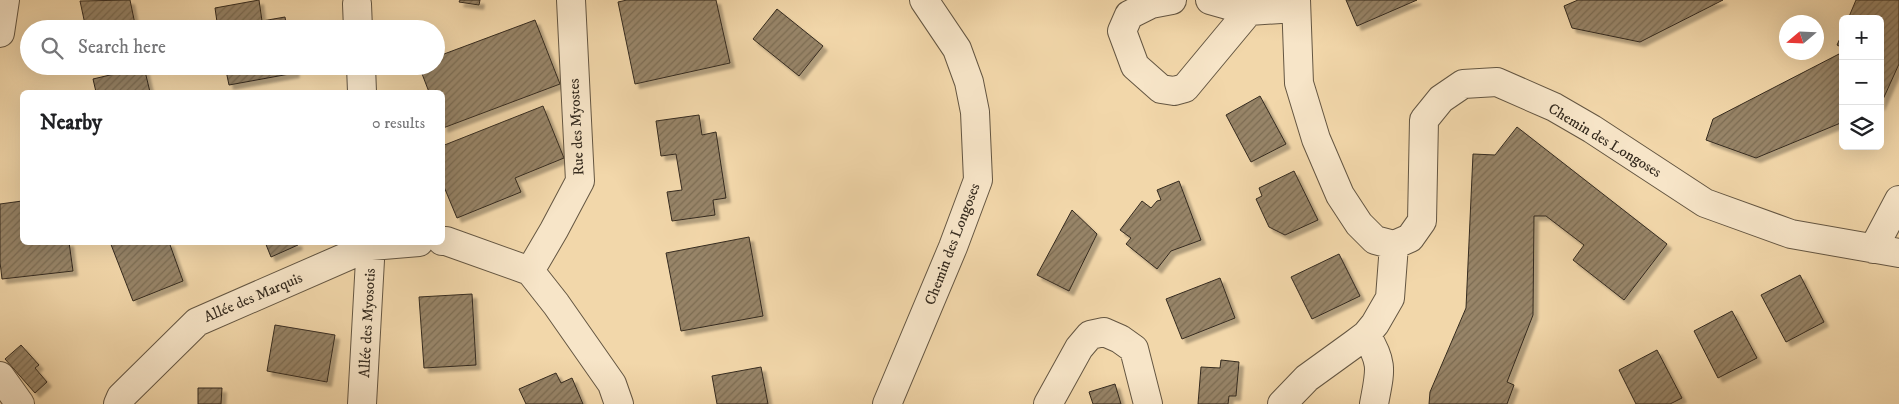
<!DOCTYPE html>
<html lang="en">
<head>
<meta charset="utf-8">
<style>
  body { margin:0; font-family:"IM FELL DW Pica",serif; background:#f2f2f2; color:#202124 }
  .controls { position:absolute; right:15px; top:15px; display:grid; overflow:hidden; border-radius:8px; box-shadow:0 5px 20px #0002 }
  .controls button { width:45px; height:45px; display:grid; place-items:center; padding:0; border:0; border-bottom:1px solid #e0e0e0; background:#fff; color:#202124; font:25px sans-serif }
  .compass { position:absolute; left:1779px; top:15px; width:45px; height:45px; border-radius:50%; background:#fff; box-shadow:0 5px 20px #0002; rotate:251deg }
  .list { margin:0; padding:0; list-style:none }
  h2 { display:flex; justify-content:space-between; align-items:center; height:65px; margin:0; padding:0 20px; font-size:21px }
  h2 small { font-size:16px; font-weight:400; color:#757577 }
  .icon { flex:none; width:28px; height:28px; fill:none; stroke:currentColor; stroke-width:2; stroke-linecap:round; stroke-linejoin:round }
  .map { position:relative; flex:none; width:1899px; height:404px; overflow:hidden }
  .search { position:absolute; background:#fff; box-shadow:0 5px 20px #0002; left:20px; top:20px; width:425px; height:55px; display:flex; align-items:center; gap:12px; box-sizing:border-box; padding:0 18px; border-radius:28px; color:#757577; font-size:19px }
  .panel { position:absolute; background:#fff; box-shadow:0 5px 20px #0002; left:20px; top:90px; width:425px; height:155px; border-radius:8px }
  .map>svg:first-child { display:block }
</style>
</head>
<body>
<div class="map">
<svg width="1899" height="404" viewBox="0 0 1899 404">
  <defs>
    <pattern id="building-hatch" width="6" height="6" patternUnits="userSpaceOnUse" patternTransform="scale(1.25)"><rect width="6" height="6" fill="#978467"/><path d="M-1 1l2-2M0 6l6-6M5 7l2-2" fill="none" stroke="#7c6c54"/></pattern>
    <filter id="shadow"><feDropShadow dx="4.5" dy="4.5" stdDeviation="1" flood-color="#0004"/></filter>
  </defs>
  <rect width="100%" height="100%" fill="#f2d7aa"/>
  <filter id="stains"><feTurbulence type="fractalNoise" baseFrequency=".004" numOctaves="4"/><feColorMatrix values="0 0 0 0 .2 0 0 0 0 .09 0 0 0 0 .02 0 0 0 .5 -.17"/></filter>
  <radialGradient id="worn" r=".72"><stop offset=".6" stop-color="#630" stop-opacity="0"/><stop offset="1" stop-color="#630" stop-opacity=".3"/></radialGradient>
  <path fill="url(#building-hatch)" stroke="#352b1f" filter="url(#shadow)" d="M130 0 136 29H86L80 1Z
    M259 0 262 21 285 17 287 29H218L215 8Z
    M460 0H480L479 5 459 2Z
    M627 0H716L730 63 635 84 618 2Z
    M1346 0H1417L1357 26Z
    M1578 0H1723L1640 42 1572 28 1564 6Z
    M1856 0H1899V64L1880 106V19H1848Z
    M777 9 823 46 799 76 753 39Z
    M535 20 560 84 443 128 442 92H429L419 66H436V57Z
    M1843 32V48L1837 45Z
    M1839 54 1841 59 1843 58V122L1756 158 1706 140 1713 119Z
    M225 66H294L295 73 229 85Z
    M144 67 150 92H96L93 79Z
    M1260 96 1286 144 1251 162 1226 115Z
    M543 106 564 158 515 178 521 192 457 218 442 182V146Z
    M699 115 702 135 716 132 726 198 713 200 715 215 672 221 667 192 682 190 676 154 661 156 656 121Z
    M1517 127 1667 244 1624 300 1573 260 1584 245 1546 216H1534L1533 315 1507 382 1514 385 1507 404H1429L1430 392 1466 308 1473 154 1495 155Z
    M1294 171 1318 220 1285 235 1269 227 1256 199 1262 196 1259 188Z
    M1179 181 1201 240 1171 251 1157 269 1126 244 1131 238 1120 230 1142 201 1151 208 1157 201 1161 200 1157 190Z
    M22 201V242H69L73 271 2 279 0 262V204Z
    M1072 210 1097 234 1069 291 1037 275Z
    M749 237 763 316 681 331 666 253Z
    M110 242H169L183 281 133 301Z
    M265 242H297L298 245 271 257Z
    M1339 254 1360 296 1312 319 1291 277Z
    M1800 275 1824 322 1786 342 1761 295Z
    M1220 278 1235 318 1182 339 1166 299Z
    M472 294 476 365 424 368 419 297Z
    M1732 311 1757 358 1718 378 1694 331Z
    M275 325 335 335 327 382 267 371Z
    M21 345 39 365 35 368 47 382 35 393 5 359Z
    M1657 350 1682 398 1670 404H1636L1619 370Z
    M1221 360 1239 362 1236 396H1229L1228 404H1198L1201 367 1220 368Z
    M761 367 768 404H717L712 376Z
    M556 373 561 383 572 378 583 404H526L519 389Z
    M1115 384 1121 404H1093L1089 392Z
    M198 388H222L221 404H198Z"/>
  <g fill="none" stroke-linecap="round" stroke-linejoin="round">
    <g stroke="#645642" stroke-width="30">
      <path id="minor" d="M1172 0 1151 4 1129 15 1122 31 1135 66 1161 89 1174 91 1185 88 1249 11
        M1210 0 1249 11 1296 8
        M1296 0 1299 83 1316 139 1340 195 1359 224 1375 240 1394 245 1410 238 1422 221 1424 120 1441 99 1463 84 1497 82 1554 107 1592 129 1705 203 1791 234 1899 253
        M357 4 358 29
        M0 33 5 0
        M361 66 362 92
        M442 241H446L530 271 556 304 612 384 619 404
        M1873 249 1899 200
        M530 271 554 230 580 181 571 0
        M1366 335C1384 364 1380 371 1374 404
        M0 376 20 404
        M118 404 121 397 197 322 371 246 419 242
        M362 404 371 242
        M887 404 953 247 978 180 975 112 969 82 957 49 924 0
        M1048 404 1079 348 1090 335 1104 332 1120 339 1134 349 1148 404
        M1282 404 1307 378 1354 344 1366 335 1375 324 1390 298 1394 245"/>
    </g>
    <use href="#minor" stroke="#f7e5c8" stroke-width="28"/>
  </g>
  <g text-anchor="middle" stroke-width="4" stroke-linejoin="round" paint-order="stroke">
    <g font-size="15" fill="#352b1f" stroke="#f7e5c8">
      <text transform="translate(576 127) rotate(-93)" y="5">Rue des Myostes</text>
      <text transform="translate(1605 140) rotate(31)" y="5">Chemin des Longoses</text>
      <text transform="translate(952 244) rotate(-69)" y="5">Chemin des Longoses</text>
      <text transform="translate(253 297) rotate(-23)" y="5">Allée des Marquis</text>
      <text transform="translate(367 323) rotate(-87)" y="5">Allée des Myosotis</text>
    </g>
  </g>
  <rect width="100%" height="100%" filter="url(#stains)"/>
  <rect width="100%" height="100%" fill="url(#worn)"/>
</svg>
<div class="controls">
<button>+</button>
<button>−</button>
<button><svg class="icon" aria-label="layers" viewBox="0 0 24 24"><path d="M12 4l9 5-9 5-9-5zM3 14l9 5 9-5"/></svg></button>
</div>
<svg class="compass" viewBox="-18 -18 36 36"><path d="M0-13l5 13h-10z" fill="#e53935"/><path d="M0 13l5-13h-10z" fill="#757577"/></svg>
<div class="search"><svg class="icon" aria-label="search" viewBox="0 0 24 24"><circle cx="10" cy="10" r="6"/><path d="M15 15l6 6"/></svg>Search here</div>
<section class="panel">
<h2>Nearby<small>0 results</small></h2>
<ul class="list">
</ul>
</section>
</div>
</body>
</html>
